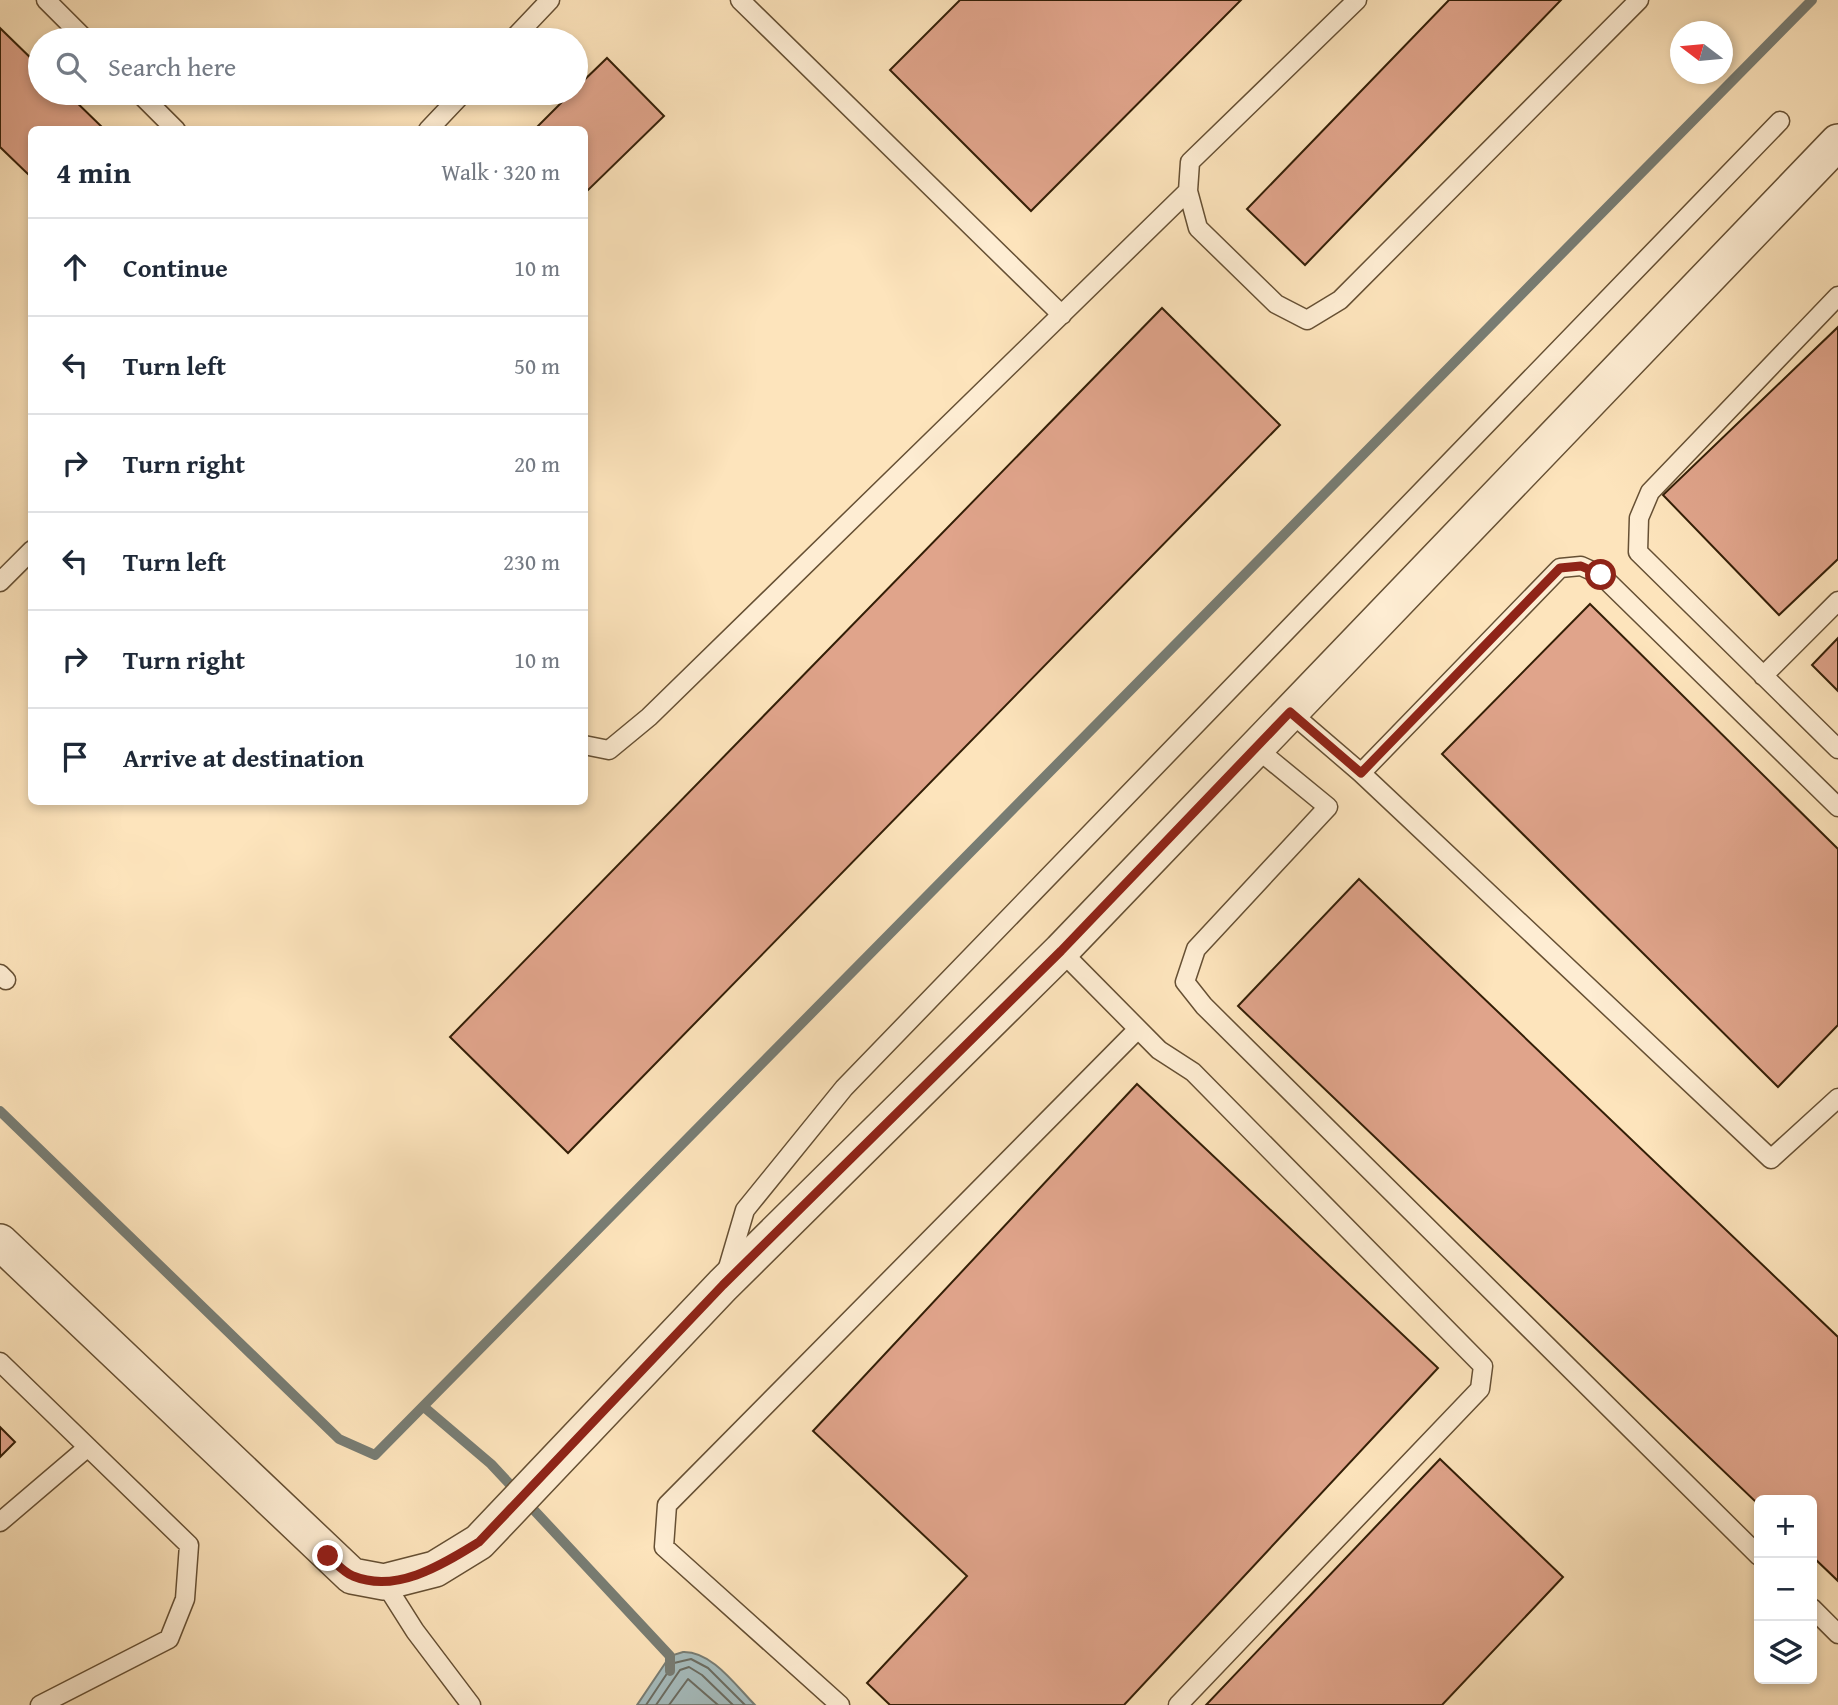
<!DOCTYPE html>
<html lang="en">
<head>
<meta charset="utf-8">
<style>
  body { margin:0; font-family:"Gentium Book Plus",serif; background:#f6f6f7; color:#1f2937 }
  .controls { position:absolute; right:21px; bottom:21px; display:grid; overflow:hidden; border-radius:10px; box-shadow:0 4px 10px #0003 }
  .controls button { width:63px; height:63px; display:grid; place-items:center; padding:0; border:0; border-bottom:2px solid #e0e1e3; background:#fff; color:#1f2937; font:35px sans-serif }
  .compass { position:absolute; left:1670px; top:21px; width:63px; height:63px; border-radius:50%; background:#fff; box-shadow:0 4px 10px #0003; rotate:286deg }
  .stop { position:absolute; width:21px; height:21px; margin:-16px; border:5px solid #8f2418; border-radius:50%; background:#fff }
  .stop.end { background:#8f2418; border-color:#fff; box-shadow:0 2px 7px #0008 }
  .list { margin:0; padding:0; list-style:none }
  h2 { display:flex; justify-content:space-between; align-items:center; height:91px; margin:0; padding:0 28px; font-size:30px }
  h2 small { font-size:23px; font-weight:400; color:#747a83 }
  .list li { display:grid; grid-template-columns:46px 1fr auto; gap:21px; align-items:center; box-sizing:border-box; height:98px; padding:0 28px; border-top:2px solid #e0e1e3 }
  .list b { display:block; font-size:26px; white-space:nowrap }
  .list em { font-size:23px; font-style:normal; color:#747a83 }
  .icon { flex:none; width:38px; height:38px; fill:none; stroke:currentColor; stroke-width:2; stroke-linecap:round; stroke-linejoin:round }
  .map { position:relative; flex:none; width:1838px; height:1705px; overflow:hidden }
  .search { position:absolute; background:#fff; box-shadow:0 4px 10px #0003; left:28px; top:28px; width:560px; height:77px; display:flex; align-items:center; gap:18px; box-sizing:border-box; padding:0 24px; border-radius:38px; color:#747a83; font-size:26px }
  .panel { position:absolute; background:#fff; box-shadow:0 4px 10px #0003; left:28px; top:126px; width:560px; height:679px; border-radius:10px }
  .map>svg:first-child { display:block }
</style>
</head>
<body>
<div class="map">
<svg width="1838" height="1705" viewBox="0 0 1838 1705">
  <rect width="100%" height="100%" fill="#fde4bc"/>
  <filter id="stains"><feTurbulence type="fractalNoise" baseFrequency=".00286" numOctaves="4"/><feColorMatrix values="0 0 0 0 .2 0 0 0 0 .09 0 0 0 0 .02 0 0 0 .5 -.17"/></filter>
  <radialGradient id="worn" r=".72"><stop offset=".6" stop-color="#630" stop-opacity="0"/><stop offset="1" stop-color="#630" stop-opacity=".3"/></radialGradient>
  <path fill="#a5bbbc" stroke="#787d74" stroke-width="2" d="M683 1652C712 1651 736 1686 755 1705H637L670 1656Z"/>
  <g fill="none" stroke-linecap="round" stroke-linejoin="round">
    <path stroke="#6c6d62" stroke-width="2" d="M646 1705 674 1663 691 1659 708 1668 745 1705
      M656 1705 680 1670 689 1667 702 1675 733 1705
      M669 1705 688 1679 718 1705"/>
    <path stroke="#787d74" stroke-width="10" d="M0 1111 339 1439 375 1455 1812 0
      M424 1407 491 1464 670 1656V1671"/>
  </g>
  <path fill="#e0a48b" stroke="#341f07" stroke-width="2" d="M960 0H1241L1031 211 890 70Z
    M1449 0H1561L1305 265 1247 209Z
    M0 28 40 67V93H67L105 130H32V178L0 147Z
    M607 58 664 116 584 194V130H534L571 93H576V88Z
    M1162 308 1280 425 568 1153 450 1037Z
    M1838 327V559L1779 615 1663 495Z
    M1590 604 1838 849V1025L1778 1087 1442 754Z
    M1838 638V691L1812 665Z
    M1359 879 1838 1337V1581L1812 1556V1500H1759V1505L1238 1006Z
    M1137 1084 1438 1368 1124 1705H890L867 1683 967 1576 813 1431Z
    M0 1427 15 1442 0 1457Z
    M1440 1459 1563 1577 1442 1705H1206Z"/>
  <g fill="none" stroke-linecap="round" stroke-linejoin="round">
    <g stroke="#665034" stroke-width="21">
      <path id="service" d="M46 0 86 40
        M740 0 1062 315
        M1357 0 1190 162 1188 191 1198 228 1276 304 1307 320 1340 300 1639 0
        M512 40 550 0
        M139 93 176 130
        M428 130 463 93
        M1838 296 1650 492 1639 518 1638 552 1838 749
        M0 582 32 550
        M1763 676 1838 601
        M1290 712 1361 773 1771 1159 1838 1098
        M584 745 609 750 649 717 1188 191
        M1256 748 1328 807 1196 949 1185 982 1204 1006 1759 1556
        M1361 773 1560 568 1581 566 1601 575 1838 807
        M1061 951 1159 1050 1193 1072 1483 1366 1480 1389 1178 1705
        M0 974 6 980
        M727 1271 745 1210 844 1088 1780 121
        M0 1362 189 1545 185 1599 169 1639 40 1705
        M0 1522 88 1447
        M384 1582 415 1631 471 1705
        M1812 1608 1838 1634
        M840 1705 664 1547 667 1505 1138 1029"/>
    </g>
    <g stroke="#665034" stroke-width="38">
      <path id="minor" d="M0 1242 352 1576 384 1582 435 1569 479 1542 723 1285 1061 951 1838 142"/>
    </g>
    <use href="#service" stroke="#feedd3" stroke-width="18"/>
    <use href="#minor" stroke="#feedd3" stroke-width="35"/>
  </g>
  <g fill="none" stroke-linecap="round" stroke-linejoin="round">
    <path stroke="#8f2418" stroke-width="9" d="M328 1556C335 1562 344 1573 353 1576 397 1594 443 1564 479 1542L723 1285 1061 951 1290 712 1361 773 1560 568 1581 566 1601 575"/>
  </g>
  <rect width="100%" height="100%" filter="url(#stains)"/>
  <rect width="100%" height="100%" fill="url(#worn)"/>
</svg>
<div class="controls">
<button>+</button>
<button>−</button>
<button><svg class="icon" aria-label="layers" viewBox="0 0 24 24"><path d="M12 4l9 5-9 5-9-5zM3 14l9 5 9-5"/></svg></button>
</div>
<svg class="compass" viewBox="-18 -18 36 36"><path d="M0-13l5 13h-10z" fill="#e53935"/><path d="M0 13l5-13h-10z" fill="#747a83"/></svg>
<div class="stop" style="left:1601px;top:575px"></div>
<div class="stop end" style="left:328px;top:1556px"></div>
<div class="search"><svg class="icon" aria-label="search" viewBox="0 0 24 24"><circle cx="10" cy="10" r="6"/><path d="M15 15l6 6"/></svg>Search here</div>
<section class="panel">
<h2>4 min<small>Walk · 320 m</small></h2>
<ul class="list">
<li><svg class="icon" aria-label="ahead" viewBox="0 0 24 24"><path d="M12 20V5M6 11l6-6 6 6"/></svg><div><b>Continue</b></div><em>10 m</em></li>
<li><svg class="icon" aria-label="left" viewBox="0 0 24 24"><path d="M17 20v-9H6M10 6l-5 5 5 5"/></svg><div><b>Turn left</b></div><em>50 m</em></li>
<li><svg class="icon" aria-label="right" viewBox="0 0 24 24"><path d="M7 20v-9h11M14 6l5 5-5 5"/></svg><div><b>Turn right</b></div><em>20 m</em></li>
<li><svg class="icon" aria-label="left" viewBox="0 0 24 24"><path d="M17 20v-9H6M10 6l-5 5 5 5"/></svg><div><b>Turn left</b></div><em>230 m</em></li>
<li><svg class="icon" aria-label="right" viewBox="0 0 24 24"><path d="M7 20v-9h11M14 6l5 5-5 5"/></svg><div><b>Turn right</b></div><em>10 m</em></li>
<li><svg class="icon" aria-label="arrive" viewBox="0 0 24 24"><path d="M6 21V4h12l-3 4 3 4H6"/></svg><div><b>Arrive at destination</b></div></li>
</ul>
</section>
</div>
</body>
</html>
